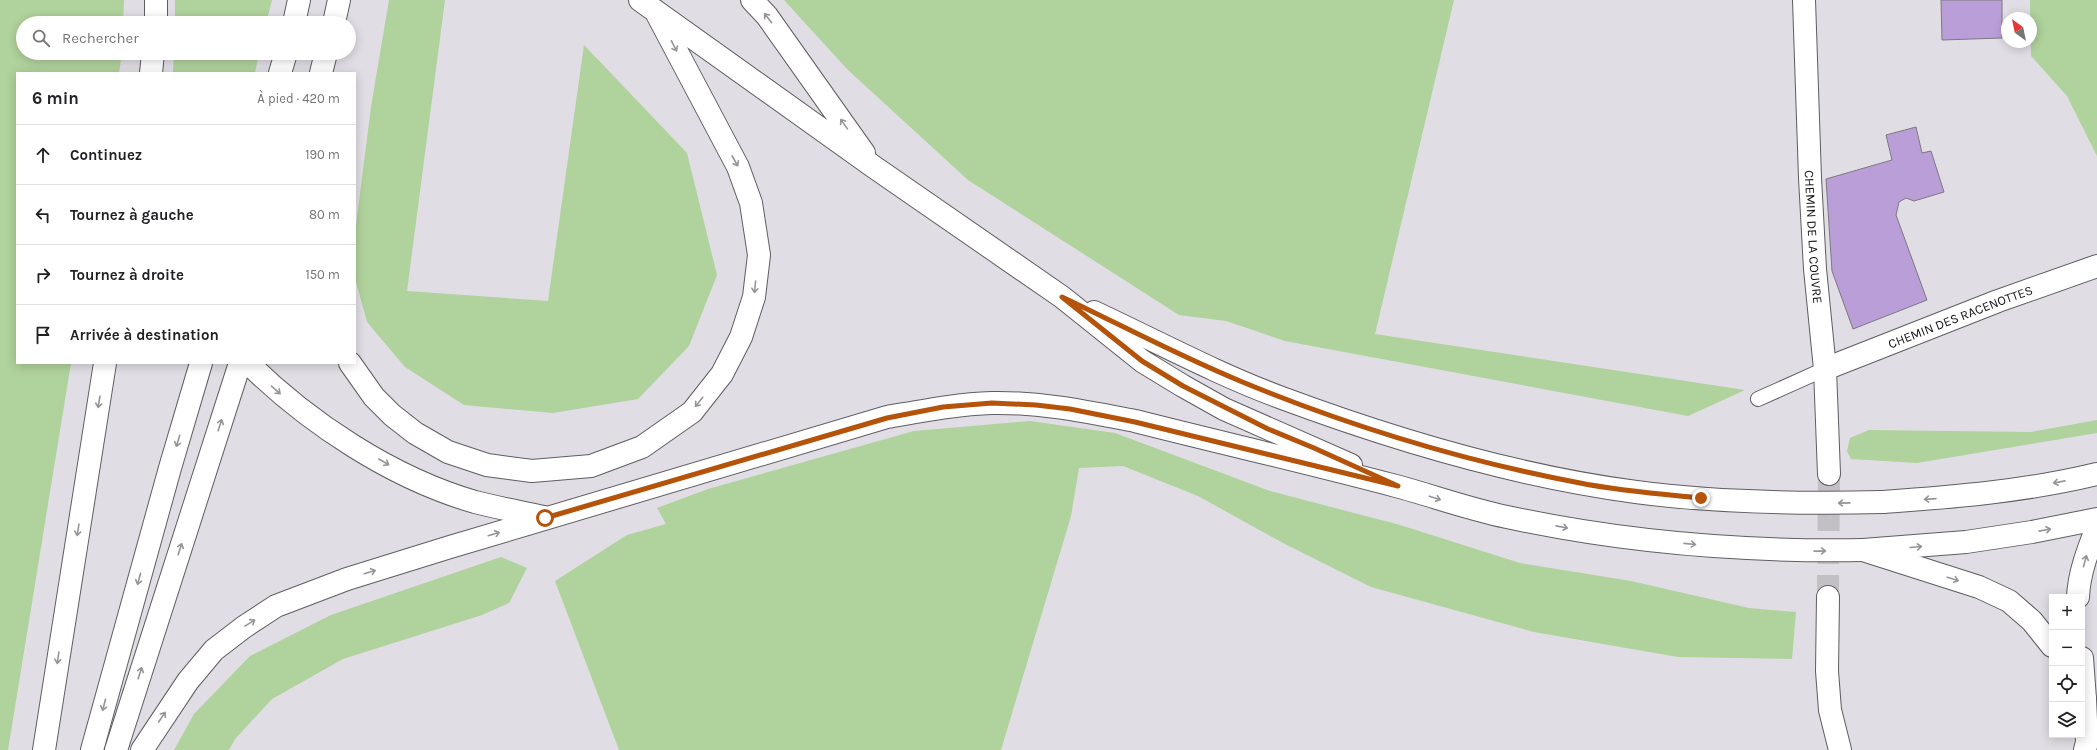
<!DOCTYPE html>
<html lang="fr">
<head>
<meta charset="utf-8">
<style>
  body { margin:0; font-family:Karla,sans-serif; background:#f2f2f2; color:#202124 }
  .controls { position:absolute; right:12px; bottom:12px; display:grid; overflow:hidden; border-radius:0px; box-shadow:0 2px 10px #0003 }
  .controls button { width:36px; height:36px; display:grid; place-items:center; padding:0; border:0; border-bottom:1px solid #e0e0e0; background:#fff; color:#202124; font:20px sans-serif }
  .compass { position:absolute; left:2001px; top:12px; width:36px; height:36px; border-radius:50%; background:#fff; box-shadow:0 2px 10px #0003; rotate:327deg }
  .stop { position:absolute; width:12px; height:12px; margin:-9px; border:3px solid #b45309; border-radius:50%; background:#fff }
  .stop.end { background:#b45309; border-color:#fff; box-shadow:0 1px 4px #0008 }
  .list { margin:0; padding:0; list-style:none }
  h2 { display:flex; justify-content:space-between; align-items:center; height:52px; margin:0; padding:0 16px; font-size:17px }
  h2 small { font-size:13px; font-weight:400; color:#757577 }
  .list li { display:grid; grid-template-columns:26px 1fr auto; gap:12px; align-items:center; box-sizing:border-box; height:60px; padding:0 16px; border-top:1px solid #e0e0e0 }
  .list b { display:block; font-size:15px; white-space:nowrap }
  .list em { font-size:13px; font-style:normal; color:#757577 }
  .icon { flex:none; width:22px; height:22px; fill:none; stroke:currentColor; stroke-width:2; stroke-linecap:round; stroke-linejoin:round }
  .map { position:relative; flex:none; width:2097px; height:750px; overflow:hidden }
  .search { position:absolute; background:#fff; box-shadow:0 2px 10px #0003; left:16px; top:16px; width:340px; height:44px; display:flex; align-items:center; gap:10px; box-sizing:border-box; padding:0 14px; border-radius:22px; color:#757577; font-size:15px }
  .panel { position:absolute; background:#fff; box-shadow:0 2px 10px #0003; left:16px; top:72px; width:340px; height:292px; border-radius:0px }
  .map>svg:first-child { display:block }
</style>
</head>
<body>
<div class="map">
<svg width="2097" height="750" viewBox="0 0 2097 750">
  <rect width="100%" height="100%" fill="#e0dde4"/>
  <path fill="#b0d29c" d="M0 0H124L123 23H23V53H122L119 73H17V363H71L8 750H0Z
    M175 0H272L266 23H175Z
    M389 0H445L407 291 548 301 584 45 687 153 717 275 689 346 638 399 553 413 464 405 405 367 367 322 355 278V233L371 107Z
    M784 0H1454L1375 334 1745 390 1688 416 1285 341 1226 321 1179 315 968 180 848 70Z
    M2030 0H2097V156L2067 96 2031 56Z
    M174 53H259L255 73H173Z
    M2097 420V433L1917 463 1851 459 1847 451 1850 438 1869 430 2031 432Z
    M1030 421 1115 433 1270 491 1400 525 1520 563 1631 581 1749 608 1796 612 1792 659 1678 657 1534 632 1371 587 1283 543 1198 496 1123 466 1079 468 1071 516 1001 750H619L555 581 627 535 666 524 657 508 708 489 914 431Z
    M501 557 527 568 509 603 482 615 343 659 272 699 235 739 229 750H174L194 714 250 656 331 615Z"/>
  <path fill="#b99ed8" stroke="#7c797f" d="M1941 0H2002V38L1942 40Z
    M1916 127 1922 153 1931 151 1944 192 1914 201 1906 198 1899 202 1896 215 1927 300 1853 329 1832 271 1826 179 1892 160 1886 135Z"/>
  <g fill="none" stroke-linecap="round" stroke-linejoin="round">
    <path stroke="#c2bfc5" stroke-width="22" stroke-dasharray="22 11" stroke-linecap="butt" d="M1828 597 1829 474"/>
    <g stroke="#5f5d63" stroke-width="16">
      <path id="service" d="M1758 399 1825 369"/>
    </g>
    <g stroke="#5f5d63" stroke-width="24">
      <g id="minor">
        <path id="s1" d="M1804 0 1810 178 1815 269 1825 369 1829 474"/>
        <path id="s2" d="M1825 369 1998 301 2097 266"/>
        <path d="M1863 550 1979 587 2009 601 2032 621 2052 646"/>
        <path d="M1828 597 1827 671 1830 710 1840 750"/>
        <path d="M2082 694 2085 699 2087 742 2085 750"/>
      </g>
    </g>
    <g stroke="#5f5d63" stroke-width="24">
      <path id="secondary" d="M334 23 339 0
        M321 73 326 53
        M116 750 240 363"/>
    </g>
    <g stroke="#5f5d63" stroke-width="24">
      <path id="primary" d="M640 0 874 167 1062 297 1142 361 1183 386 1224 409 1351 465
        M752 0 767 16 864 153
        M156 23V0
        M294 23 299 0
        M151 73 153 53
        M280 73 286 53
        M1094 312C1156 341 1217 374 1282 398 1395 440 1515 476 1636 492 1718 503 1800 504 1883 502
        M248 363C309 423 392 478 475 502 498 508 521 512 544 517
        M350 363 374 397 392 415 415 433 448 452 487 465 532 471 591 466 642 447 692 412 722 374 741 337 754 297 759 255 751 203 738 167 657 14
        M44 750 105 363
        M92 750 170 468 201 363
        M142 750 188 681 214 650 244 627 276 606 347 579 450 547 887 417C922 411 957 404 992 403 1041 402 1088 412 1135 421 1222 443 1309 463 1396 486 1433 496 1469 509 1507 517 1623 542 1744 552 1863 550"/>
    </g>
    <g stroke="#5f5d63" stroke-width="24">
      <path id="trunk" d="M1883 502C1954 497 2027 491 2097 474
        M1863 550 1966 542 2032 532 2097 519
        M2078 597C2079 573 2088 550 2097 527
        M2082 658 2085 699"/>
    </g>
    <use href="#service" stroke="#fff" stroke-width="14"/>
    <use href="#minor" stroke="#fff" stroke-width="22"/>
    <use href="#secondary" stroke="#fff" stroke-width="22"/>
    <use href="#primary" stroke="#fff" stroke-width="22"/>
    <use href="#trunk" stroke="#fff" stroke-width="22"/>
  </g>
  <defs><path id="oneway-shaft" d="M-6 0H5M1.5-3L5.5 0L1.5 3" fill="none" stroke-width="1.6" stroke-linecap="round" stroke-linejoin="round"/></defs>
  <g stroke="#969596">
    <use href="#oneway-shaft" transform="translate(768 18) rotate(-128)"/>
    <use href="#oneway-shaft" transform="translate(674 46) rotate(63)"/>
    <use href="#oneway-shaft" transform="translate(844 124) rotate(-125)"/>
    <use href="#oneway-shaft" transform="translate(735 161) rotate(61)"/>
    <use href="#oneway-shaft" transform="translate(755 287) rotate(96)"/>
    <use href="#oneway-shaft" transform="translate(276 390) rotate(41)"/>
    <use href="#oneway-shaft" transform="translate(99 402) rotate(99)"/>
    <use href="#oneway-shaft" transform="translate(699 402) rotate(129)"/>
    <use href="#oneway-shaft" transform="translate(220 425) rotate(-72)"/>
    <use href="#oneway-shaft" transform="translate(178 441) rotate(107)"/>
    <use href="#oneway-shaft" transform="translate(384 462) rotate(30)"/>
    <use href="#oneway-shaft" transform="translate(2059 482) rotate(169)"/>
    <use href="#oneway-shaft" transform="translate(1435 498) rotate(18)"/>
    <use href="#oneway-shaft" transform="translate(1930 499) rotate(176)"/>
    <use href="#oneway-shaft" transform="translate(1844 503) rotate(179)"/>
    <use href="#oneway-shaft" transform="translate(1562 527) rotate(11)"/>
    <use href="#oneway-shaft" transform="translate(78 530) rotate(99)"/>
    <use href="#oneway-shaft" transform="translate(2045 530) rotate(-11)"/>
    <use href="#oneway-shaft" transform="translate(494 534) rotate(-17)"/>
    <use href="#oneway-shaft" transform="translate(1690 544) rotate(6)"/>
    <use href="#oneway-shaft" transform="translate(1916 547) rotate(-5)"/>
    <use href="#oneway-shaft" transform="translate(180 549) rotate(-72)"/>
    <use href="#oneway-shaft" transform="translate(1820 551) rotate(-1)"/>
    <use href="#oneway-shaft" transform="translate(2085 561) rotate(-75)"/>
    <use href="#oneway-shaft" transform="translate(370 572) rotate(-17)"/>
    <use href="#oneway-shaft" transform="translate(139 579) rotate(105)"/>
    <use href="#oneway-shaft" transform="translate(1953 579) rotate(18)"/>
    <use href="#oneway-shaft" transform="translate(250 623) rotate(-32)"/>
    <use href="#oneway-shaft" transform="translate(58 658) rotate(98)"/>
    <use href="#oneway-shaft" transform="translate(140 673) rotate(-72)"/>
    <use href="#oneway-shaft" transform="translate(104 705) rotate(105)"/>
    <use href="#oneway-shaft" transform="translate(162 717) rotate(-56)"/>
  </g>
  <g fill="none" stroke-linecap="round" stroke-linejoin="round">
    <path stroke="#b45309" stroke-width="5" d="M545 518 887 418 943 407 992 403 1036 405 1070 409 1135 422 1398 486 1314 448 1268 429 1183 386 1142 361 1062 297C1121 325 1179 356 1240 381 1349 426 1464 461 1580 483 1620 491 1660 494 1701 498"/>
  </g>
  <g text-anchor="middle" stroke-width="3.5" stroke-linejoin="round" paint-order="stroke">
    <g font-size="13" fill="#151416" stroke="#fff">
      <text dy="5" stroke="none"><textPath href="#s1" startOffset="237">CHEMIN DE LA COUVRE</textPath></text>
      <text dy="5" stroke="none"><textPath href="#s2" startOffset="145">CHEMIN DES RACENOTTES</textPath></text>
    </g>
  </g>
</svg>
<div class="controls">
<button>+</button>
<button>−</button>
<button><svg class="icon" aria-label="locate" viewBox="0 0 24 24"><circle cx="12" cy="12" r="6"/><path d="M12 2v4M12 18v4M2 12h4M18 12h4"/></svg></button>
<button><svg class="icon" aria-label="layers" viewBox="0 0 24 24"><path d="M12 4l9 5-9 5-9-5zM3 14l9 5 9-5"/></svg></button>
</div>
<svg class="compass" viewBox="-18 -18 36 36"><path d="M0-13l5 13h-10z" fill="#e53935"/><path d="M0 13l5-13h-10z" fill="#757577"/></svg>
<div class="stop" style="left:545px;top:518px"></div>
<div class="stop end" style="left:1701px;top:498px"></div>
<div class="search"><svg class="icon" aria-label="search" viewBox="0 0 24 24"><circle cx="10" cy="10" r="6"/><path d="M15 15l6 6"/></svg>Rechercher</div>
<section class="panel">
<h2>6 min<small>À pied · 420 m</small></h2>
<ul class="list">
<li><svg class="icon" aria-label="ahead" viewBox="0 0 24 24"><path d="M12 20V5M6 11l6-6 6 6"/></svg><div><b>Continuez</b></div><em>190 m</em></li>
<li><svg class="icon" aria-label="left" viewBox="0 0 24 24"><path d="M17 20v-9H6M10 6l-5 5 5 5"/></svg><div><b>Tournez à gauche</b></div><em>80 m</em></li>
<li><svg class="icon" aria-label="right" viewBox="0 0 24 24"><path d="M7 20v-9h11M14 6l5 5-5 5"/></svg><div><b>Tournez à droite</b></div><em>150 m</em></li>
<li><svg class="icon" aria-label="arrive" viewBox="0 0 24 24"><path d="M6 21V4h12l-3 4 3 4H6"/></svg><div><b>Arrivée à destination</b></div></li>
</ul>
</section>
</div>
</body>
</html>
